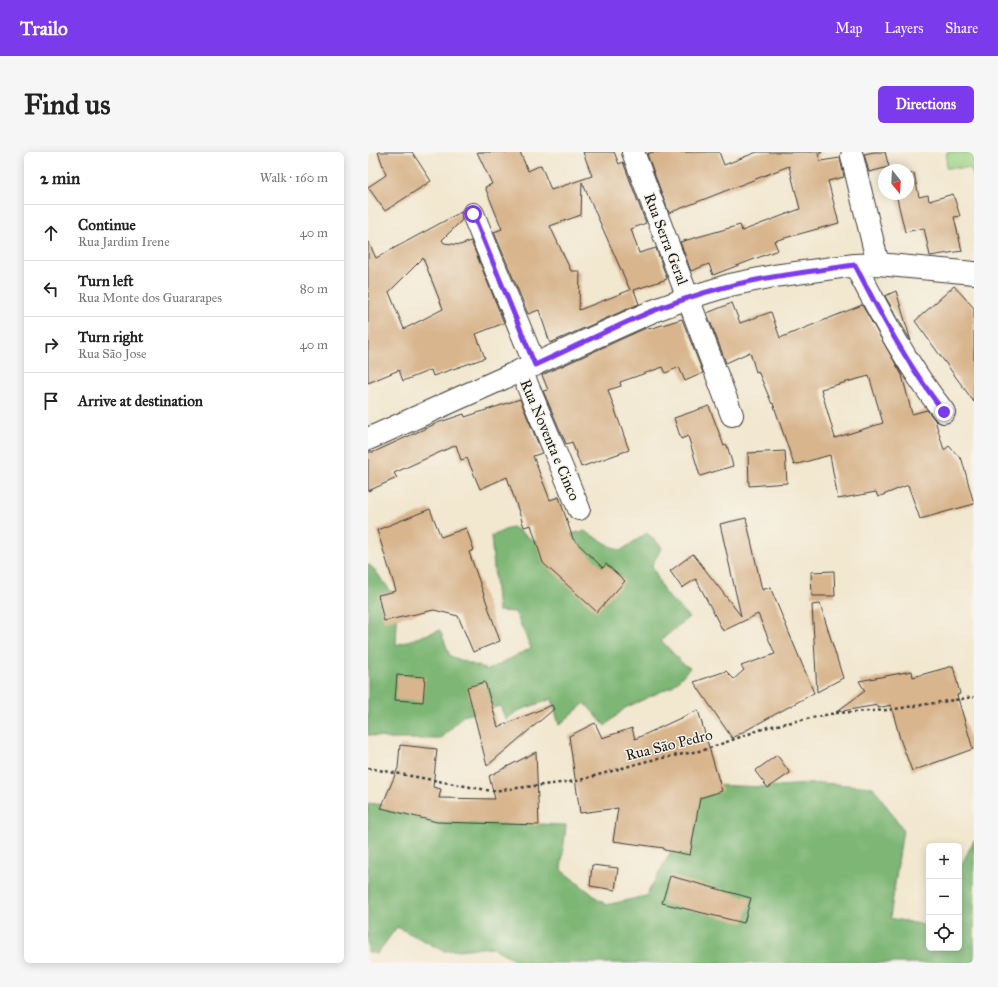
<!DOCTYPE html>
<html lang="en">
<head>
<meta charset="utf-8">
<style>
  body { margin:0; font-family:"IM FELL Great Primer",serif; background:#f6f6f6; color:#222 }
  .controls { position:absolute; right:12px; bottom:12px; display:grid; overflow:hidden; border-radius:6px; box-shadow:0 2px 10px #0003 }
  .controls button { width:36px; height:36px; display:grid; place-items:center; padding:0; border:0; border-bottom:1px solid #e0e0e0; background:#fff; color:#222; font:20px sans-serif }
  .compass { position:absolute; left:510px; top:12px; width:36px; height:36px; border-radius:50%; background:#fff; box-shadow:0 2px 10px #0003; rotate:162deg }
  .stop { position:absolute; width:12px; height:12px; margin:-9px; border:3px solid #7c3aed; border-radius:50%; background:#fff }
  .stop.end { background:#7c3aed; border-color:#fff; box-shadow:0 1px 4px #0008 }
  .list { margin:0; padding:0; list-style:none }
  h2 { display:flex; justify-content:space-between; align-items:center; height:52px; margin:0; padding:0 16px; font-size:17px }
  h2 small { font-size:13px; font-weight:400; color:#767676 }
  .list li { display:grid; grid-template-columns:26px 1fr auto; gap:12px; align-items:center; box-sizing:border-box; height:56px; padding:0 16px; border-top:1px solid #e0e0e0 }
  .list b { display:block; font-size:15px; white-space:nowrap }
  .list p { margin:0; font-size:13px; white-space:nowrap; color:#767676 }
  .list em { font-size:13px; font-style:normal; color:#767676 }
  .icon { flex:none; width:22px; height:22px; fill:none; stroke:currentColor; stroke-width:2; stroke-linecap:round; stroke-linejoin:round }
  .map { position:relative; flex:none; width:606px; height:811px; overflow:hidden; border-radius:6px }
  header { display:flex; align-items:center; gap:24px; box-sizing:border-box; height:56px; padding:0 20px; background:#7c3aed; color:#fff }
  header strong { font-size:19px }
  nav { display:flex; gap:22px; margin-inline-start:auto; font-size:14px }
  .intro { display:flex; align-items:center; justify-content:space-between; box-sizing:border-box; height:96px; padding:0 24px }
  h1 { margin:0; font-size:28px }
  .button { padding:10px 18px; border-radius:6px; background:#7c3aed; color:#fff; font-size:14px; font-weight:700 }
  main { display:flex; gap:24px; padding:0 24px }
  aside { flex:1; background:#fff; border-radius:6px; box-shadow:0 2px 10px #0003 }
  .map>svg:first-child { display:block }
</style>
</head>
<body>
<header>
<strong>Trailo</strong>
<nav><a>Map</a><a>Layers</a><a>Share</a></nav>
</header>
<div class="intro"><h1>Find us</h1><a class="button">Directions</a></div>
<main>
<aside>
<h2>2 min<small>Walk · 160 m</small></h2>
<ul class="list">
<li><svg class="icon" aria-label="ahead" viewBox="0 0 24 24"><path d="M12 20V5M6 11l6-6 6 6"/></svg><div><b>Continue</b><p>Rua Jardim Irene</p></div><em>40 m</em></li>
<li><svg class="icon" aria-label="left" viewBox="0 0 24 24"><path d="M17 20v-9H6M10 6l-5 5 5 5"/></svg><div><b>Turn left</b><p>Rua Monte dos Guararapes</p></div><em>80 m</em></li>
<li><svg class="icon" aria-label="right" viewBox="0 0 24 24"><path d="M7 20v-9h11M14 6l5 5-5 5"/></svg><div><b>Turn right</b><p>Rua São Jose</p></div><em>40 m</em></li>
<li><svg class="icon" aria-label="arrive" viewBox="0 0 24 24"><path d="M6 21V4h12l-3 4 3 4H6"/></svg><div><b>Arrive at destination</b></div></li>
</ul>
</aside>
<div class="map">
<svg width="606" height="811" viewBox="0 0 606 811">
  <rect width="100%" height="100%" fill="#f7f3e8"/>
  <filter id="ink" filterUnits="userSpaceOnUse"><feTurbulence type="fractalNoise" baseFrequency=".025" numOctaves="2"/><feDisplacementMap in="SourceGraphic" scale="8" xChannelSelector="R" yChannelSelector="G"/><feConvolveMatrix kernelMatrix="1 2 1 2 8 2 1 2 1" color-interpolation-filters="sRGB"/></filter>
  <filter id="wash" filterUnits="userSpaceOnUse"><feTurbulence type="fractalNoise" baseFrequency=".012" numOctaves="4" result="noise"/><feDisplacementMap in="SourceGraphic" scale="16" xChannelSelector="R" yChannelSelector="G"/><feGaussianBlur stdDeviation="0.9" result="paint"/><feColorMatrix in="noise" values="0 0 0 0 0 0 0 0 0 0 0 0 0 0 0 0 0 1.4 0 .05"/><feComposite in="paint" operator="in"/></filter>
  <g filter="url(#wash)">
    <rect width="100%" height="100%" fill="#f2e7cf"/>
    <path fill="#9cd487" stroke="#5c7852" d="M579 0H606V25L602 16H578Z"/>
    <path fill="#7db674" stroke="#4c6948" d="M144 375 168 390 216 379 252 399 279 381 294 395 284 413 296 440 321 465 293 488 314 511 322 516 305 534 257 556 237 574 217 551 191 573 184 547 149 559 138 568 132 554 95 564 73 587H23L0 583V412L6 417 30 449 28 493 72 478 82 504 120 518 163 496 147 460 130 459 123 384Z
      M455 631 505 635 535 677 522 766 561 774V796H591V718L606 688V811H153L124 795 76 799 29 775 9 802 0 800V651L169 672 198 673 193 718 238 753 278 744 307 692 315 632 397 635Z"/>
    <g id="blocks">
      <path fill="#d8b58d" fill-rule="evenodd" d="M10 0H44L63 29 17 59 0 35 18 23Z
        M109 0H152L160 19 173 13 183 38 224 24 215 0H246L251 12 255 10 278 71 263 77 271 101 288 96 299 127 266 138 271 152 182 191 171 158 160 162 126 80 134 77 117 35 124 32ZM214 30 262 138 211 158 212 119H203L182 74 213 63Z
        M285 0H351L356 13 389 0H454L450 3 453 9 472 6 476 25 460 29 471 71 406 89 410 98 345 123 341 112 323 119 312 90 372 73 374 79 432 57 421 14 301 61 279 2Z
        M506 0H517L521 15 501 20 496 2Z
        M546 21 551 45 560 43 561 49 585 42 592 64 586 65 594 99 562 104 556 76 537 80 528 42H540V22Z
        M93 60 94 68 74 88 76 91 92 93 103 89 136 171 108 182 117 206 65 224 63 218 35 229 31 218 0 231V89L8 106ZM55 106 75 157 36 177 21 140Z
        M586 134 606 156V250L547 169Z
        M528 139 543 189 517 144Z
        M364 151 372 171 403 160 412 186 494 153 534 223 544 262 559 258 567 268 576 298 581 294 594 308 606 352 552 367 540 333 510 345 508 340 470 347 462 303 426 313 405 251 404 252 390 219 388 220 382 200 358 211 339 161ZM501 224 515 271 467 286 453 237Z
        M314 167 335 221 317 229 311 215 298 221 295 215 252 230 253 234 240 238 261 298 213 315 204 290 198 292 175 239 180 238 174 223 280 175 281 177Z
        M152 247 174 301 165 304 182 348 191 345 205 387 235 416 238 412 257 429 229 460 175 411 163 373 156 375 139 325 112 337 99 306 93 308 88 293 26 321 29 326 0 339V300H6L69 271 96 262 97 265Z
        M341 254 356 294 359 293 365 314 332 324 320 284 313 287 306 266Z
        M417 299 419 331 381 334 380 301Z
        M62 357 73 385 98 376 106 398 101 400 132 489 105 500 90 464 66 458 16 469 10 443 28 439 9 378Z
        M378 366 394 438 402 435 446 541 364 586 326 530 358 519 366 527 376 518 373 514 407 502 390 462 355 479 328 427 314 436 302 419 325 402 373 464 352 372Z
        M466 419 467 444H444L443 420Z
        M452 452 475 526 449 540 444 453Z
        M585 514 592 542 589 543 605 597 544 619 532 587 523 553 510 556V553L468 560 497 539 491 529 544 519 545 525Z
        M29 523 57 525 55 550 27 548Z
        M117 530 130 575 184 553 186 557 119 614 99 535Z
        M330 558 354 639 332 646 322 703 296 698V696L245 689 250 656 212 661 201 584 227 571 234 586 264 576 267 587Z
        M32 593 69 597 65 635 73 637 71 646 127 647 121 624 168 600 171 673 69 670 13 656 30 616Z
        M409 603 422 621 400 636 387 619Z
        M224 713 250 716 247 738 222 734Z
        M302 724 383 746 376 771 294 751Z"/>
    </g>
  </g>
  <g filter="url(#ink)">
    <use href="#blocks" fill-opacity="0" stroke="#3c3a37" stroke-width="1"/>
    <g fill="none" stroke-linecap="round" stroke-linejoin="round">
      <g stroke="#3c3a37" stroke-width="24">
        <path id="minor" d="M265 0 364 263
          M484 4 510 112
          M105 62 167 213
          M487 113C514 165 540 215 576 260
          M153 218 211 357
          M0 287 285 159 320 146 362 133 406 124 487 113 510 112 606 121"/>
      </g>
      <path stroke="#3c3a37" stroke-width="2.5" stroke-dasharray="3 3" stroke-linecap="butt" d="M0 616 124 639 209 629 279 609 336 598 400 575 467 561 520 558 606 545"/>
      <use href="#minor" stroke="#fff" stroke-width="22"/>
    </g>
  </g>
  <g fill="none" stroke-linecap="round" stroke-linejoin="round" filter="url(#ink)">
    <path stroke="#7c3aed" stroke-width="5" d="M105 62 167 213C218 190 268 163 320 146 374 127 431 121 487 113 514 165 540 214 576 260"/>
  </g>
  <g text-anchor="middle" stroke-width="3" stroke-linejoin="round" paint-order="stroke">
    <g font-size="15" fill="#1c1c1c" stroke="#f7f3e8">
      <text transform="translate(298 87) rotate(69)" y="5">Rua Serra Geral</text>
      <text transform="translate(182 288) rotate(67)" y="5">Rua Noventa e Cinco</text>
      <text transform="translate(301 593) rotate(-14)" y="5">Rua São Pedro</text>
    </g>
  </g>
</svg>
<div class="controls">
<button>+</button>
<button>−</button>
<button><svg class="icon" aria-label="locate" viewBox="0 0 24 24"><circle cx="12" cy="12" r="6"/><path d="M12 2v4M12 18v4M2 12h4M18 12h4"/></svg></button>
</div>
<svg class="compass" viewBox="-18 -18 36 36"><path d="M0-13l5 13h-10z" fill="#e53935"/><path d="M0 13l5-13h-10z" fill="#767676"/></svg>
<div class="stop" style="left:105px;top:62px"></div>
<div class="stop end" style="left:576px;top:260px"></div>
</div>
</main>
</body>
</html>
